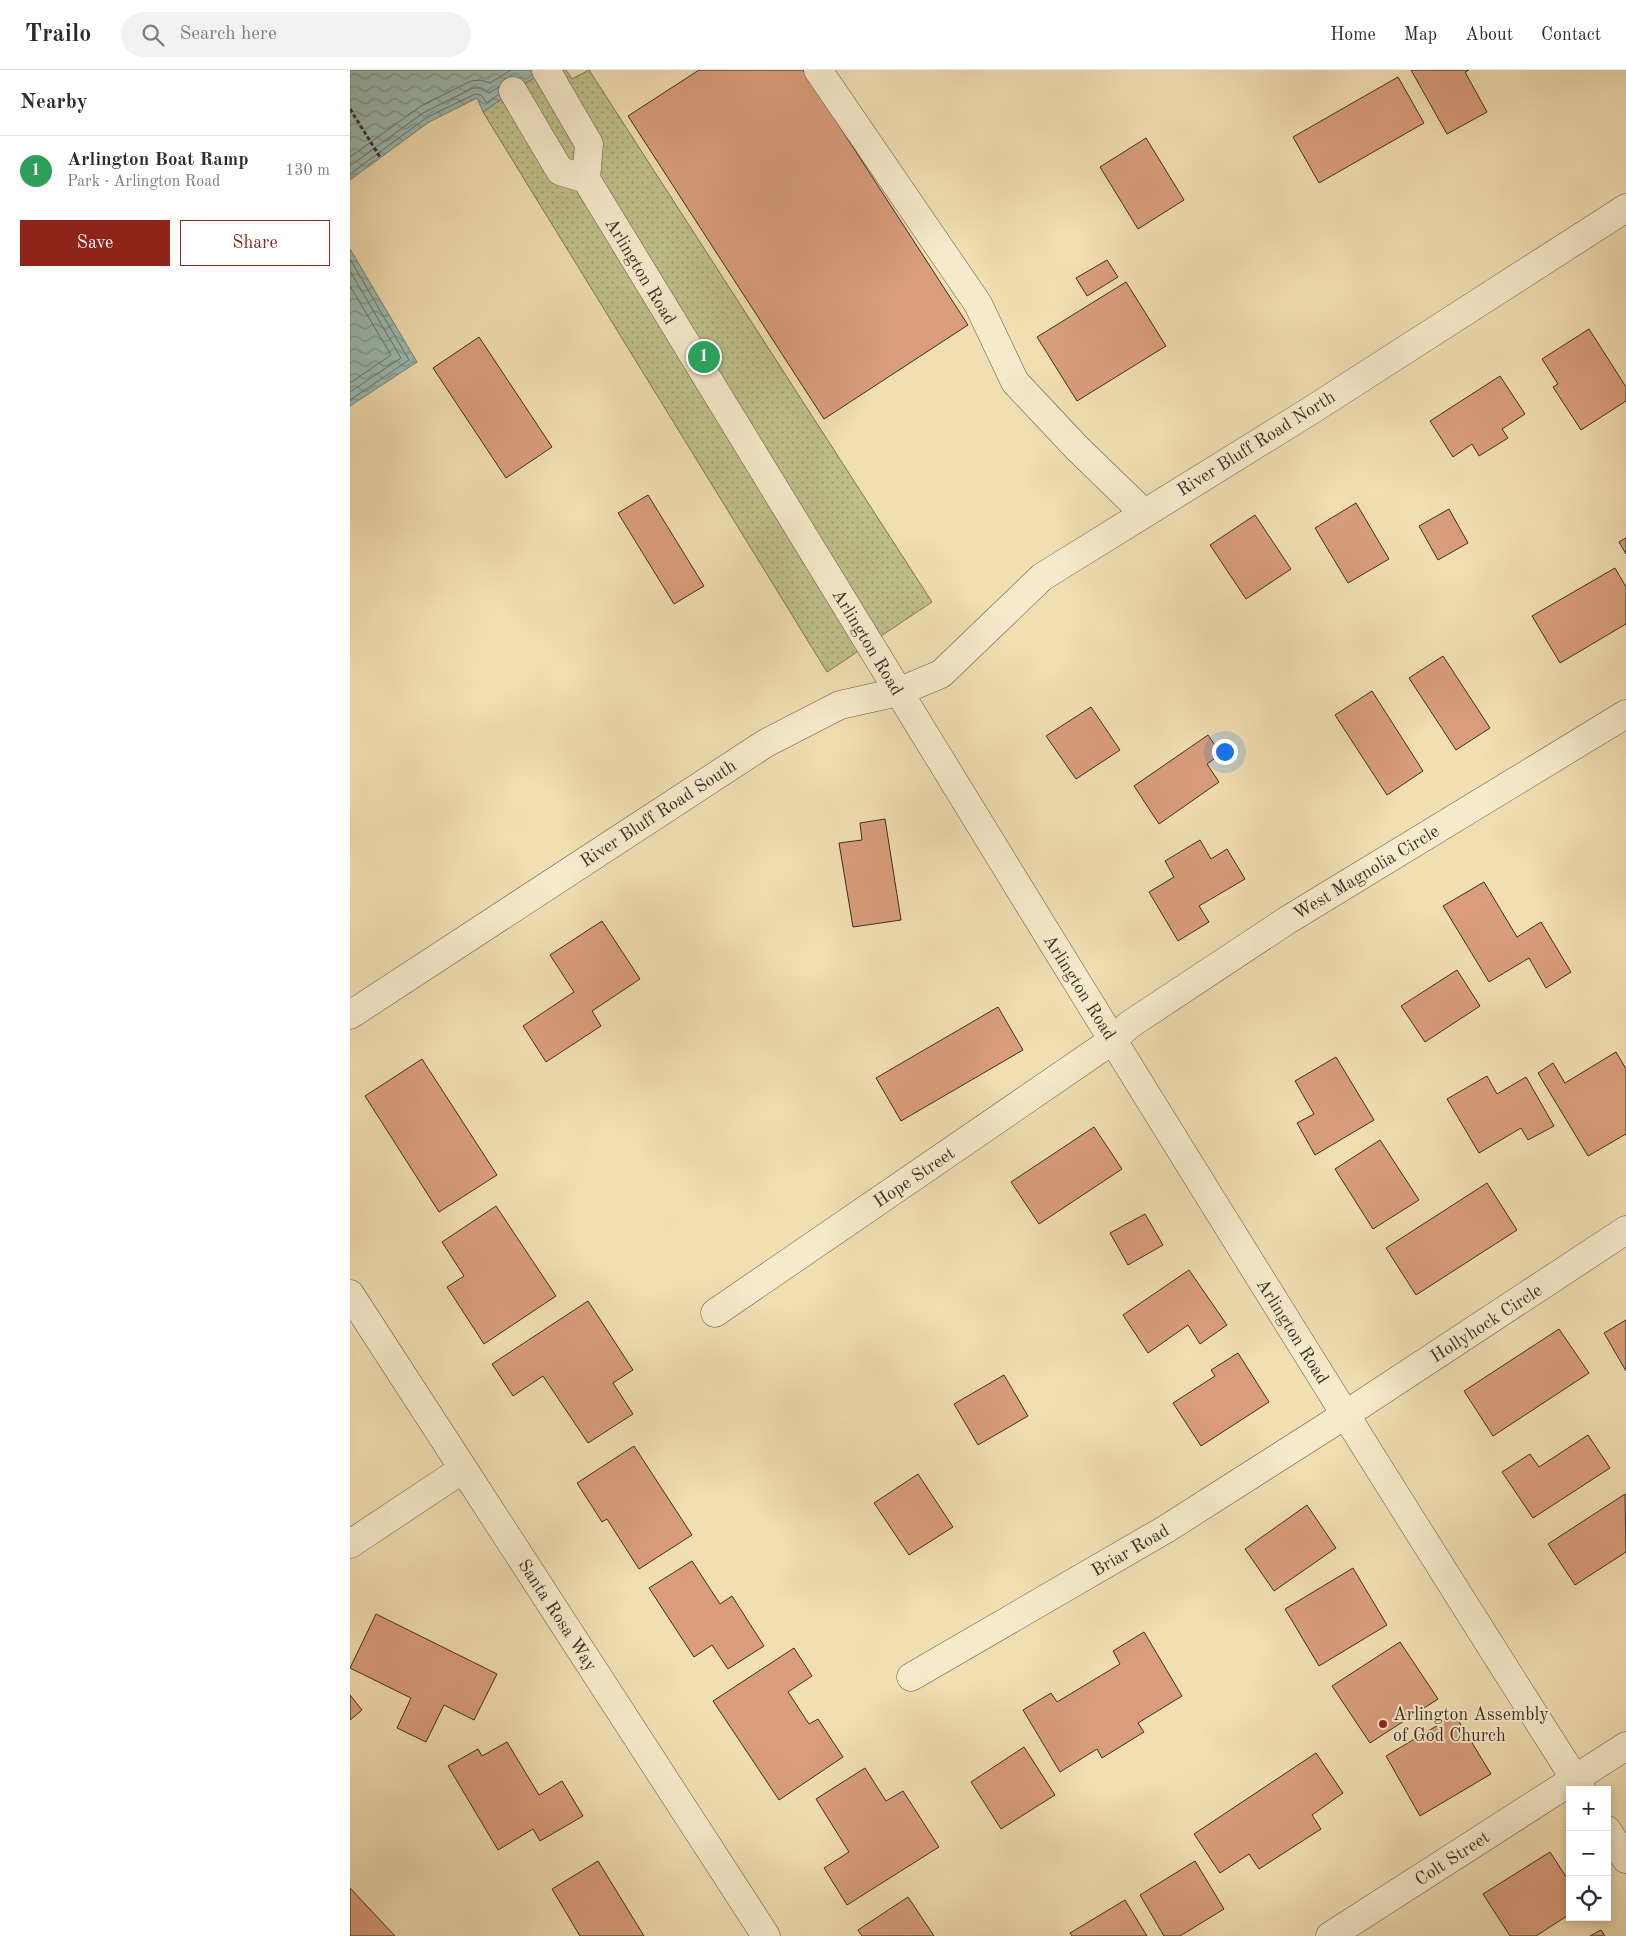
<!DOCTYPE html>
<html lang="en">
<head>
<meta charset="utf-8">
<style>
  body { margin:0; font-family:"Old Standard TT",serif; background:#f2f2f3; color:#2b2b33 }
  .controls { position:absolute; right:15px; bottom:15px; display:grid; overflow:hidden; border-radius:0px; box-shadow:0 2px 8px #0003 }
  .controls button { width:45px; height:45px; display:grid; place-items:center; padding:0; border:0; border-bottom:1px solid #e1e1e2; background:#fff; color:#2b2b33; font:25px sans-serif }
  .you { position:absolute; left:874px; top:681px; width:18px; height:18px; margin:-12px; border:4px solid #fff; border-radius:50%; background:#1a73e8; box-shadow:0 0 0 8px #1a73e833 }
  .badge { display:grid; place-items:center; width:32px; height:32px; border-radius:50%; background:#8f2418; color:#fff; font-size:16px; font-weight:700 }
  .pin { position:absolute; translate:-50% -50%; border:2px solid #fff; box-shadow:0 1px 5px #0006 }
  .list { margin:0; padding:0; list-style:none }
  h2 { display:flex; justify-content:space-between; align-items:center; height:65px; margin:0; padding:0 20px; font-size:21px }
  h2 small { font-size:16px; font-weight:400; color:#7c7c81 }
  .list li { display:grid; grid-template-columns:32px 1fr auto; gap:15px; align-items:center; box-sizing:border-box; height:70px; padding:0 20px; border-top:1px solid #e1e1e2 }
  .list b { display:block; font-size:19px; white-space:nowrap }
  .list p { margin:0; font-size:16px; white-space:nowrap; color:#7c7c81 }
  .list em { font-size:16px; font-style:normal; color:#7c7c81 }
  .actions { display:flex; gap:10px; padding:15px 20px }
  .actions a { flex:1; padding:11px 0; border:1px solid #8f2418; border-radius:0px; text-align:center; font-size:18px; color:#8f2418 }
  .actions .main { background:#8f2418; color:#fff }
  .icon { flex:none; width:28px; height:28px; fill:none; stroke:currentColor; stroke-width:2; stroke-linecap:round; stroke-linejoin:round }
  .map { position:relative; flex:none; width:1276px; height:1866px; overflow:hidden }
  header { display:flex; align-items:center; gap:30px; box-sizing:border-box; height:70px; padding:0 25px; background:#fff; border-bottom:1px solid #e1e1e2 }
  header strong { font-size:24px }
  nav { display:flex; gap:28px; margin-inline-start:auto; font-size:18px }
  .search { width:350px; height:45px; background:#f2f2f3; display:flex; align-items:center; gap:12px; box-sizing:border-box; padding:0 18px; border-radius:28px; color:#7c7c81; font-size:19px }
  main { display:flex }
  aside { flex:1; background:#fff }
  .map>svg:first-child { display:block }
</style>
</head>
<body>
<header>
<strong>Trailo</strong>
<div class="search"><svg class="icon" aria-label="search" viewBox="0 0 24 24"><circle cx="10" cy="10" r="6"/><path d="M15 15l6 6"/></svg>Search here</div>
<nav><a>Home</a><a>Map</a><a>About</a><a>Contact</a></nav>
</header>
<main>
<aside>
<h2>Nearby<small></small></h2>
<ul class="list">
<li><span class="badge" style="background:#2e9e5b">1</span><div><b>Arlington Boat Ramp</b><p>Park · Arlington Road</p></div><em>130 m</em></li>
</ul>
<div class="actions"><a class="main">Save</a><a>Share</a></div>
</aside>
<div class="map">
<svg width="1276" height="1866" viewBox="0 0 1276 1866">
  <defs>
    <pattern id="green-dots" width="8" height="8" patternUnits="userSpaceOnUse" patternTransform="scale(1.25)"><rect width="8" height="8" fill="#bec089"/><path d="M2 2h.1M6 6h.1" fill="none" stroke="#9c9c70" stroke-width="1.8" stroke-linecap="round"/></pattern>
    <pattern id="water-waves" width="16" height="10" patternUnits="userSpaceOnUse" patternTransform="scale(1.25)"><rect width="16" height="10" fill="#9cbbb3"/><path d="M0 5q4-4 8 0t8 0" fill="none" stroke="#809891"/></pattern>
  </defs>
  <rect width="100%" height="100%" fill="#f1deb1"/>
  <filter id="stains"><feTurbulence type="fractalNoise" baseFrequency=".004" numOctaves="4"/><feColorMatrix values="0 0 0 0 .2 0 0 0 0 .09 0 0 0 0 .02 0 0 0 .5 -.17"/></filter>
  <radialGradient id="worn" r=".72"><stop offset=".6" stop-color="#630" stop-opacity="0"/><stop offset="1" stop-color="#630" stop-opacity=".3"/></radialGradient>
  <path fill="url(#green-dots)" stroke="#7e7757" d="M197 0H216L222 9 239 0 582 532 477 602 133 42 163 21Z"/>
  <path fill="url(#water-waves)" stroke="#76837a" d="M0 0H197L163 21 133 42 127 28 79 52 0 110Z
    M0 179 67 292 0 336Z"/>
  <g fill="none" stroke-linecap="round" stroke-linejoin="round">
    <path stroke="#6c746c" stroke-width="1" d="M0 87 71 36 121 11 130 10 140 13 161 0
      M0 96 73 43 123 18H132L139 23 149 17
      M0 104 76 48 125 24 131 25 137 33 149 24
      M0 189 59 290 0 330
      M0 201 51 288 0 322
      M0 216 41 285 0 313"/>
  </g>
  <path fill="#d99d7b" stroke="#3d2e25" d="M349 0H453L618 255 474 349 278 46Z
    M1061 0H1119L1115 2 1137 42 1097 64Z
    M1048 7 1074 53 969 113 943 67Z
    M796 68 834 130 788 159 750 97Z
    M757 190 768 207 737 226 726 208Z
    M776 212 816 276 727 331 687 267Z
    M1239 259 1276 317V331L1231 360 1203 317 1208 314 1192 289Z
    M129 267 202 377 156 408 83 298Z
    M1150 306 1175 344 1152 359 1158 368 1129 386 1122 374 1103 387 1080 351Z
    M298 425 354 516 324 534 268 443Z
    M1006 433 1039 489 998 513 965 458Z
    M1099 439 1118 473 1088 490 1069 456Z
    M905 445 941 499 896 529 860 475Z
    M1276 468V484L1269 472Z
    M1265 498 1276 517V554L1210 593 1182 546Z
    M1093 586 1140 658 1106 680 1059 608Z
    M1022 621 1073 701 1037 725 985 645Z
    M741 637 770 680 726 709 696 666Z
    M858 665 871 684 857 694 869 712 809 754 784 716Z
    M535 749 551 850 503 857 489 773 512 770 510 753Z
    M850 770 861 789 877 779 895 809 849 836 859 852 828 871 799 822 824 807 815 791Z
    M1134 812 1167 867 1191 852 1221 902 1196 918 1179 888 1139 912 1093 836Z
    M252 851 290 909 242 941 251 956 196 992 173 956 224 922 200 885Z
    M1107 900 1130 936 1075 972 1051 936Z
    M648 937 673 980 551 1051 526 1008Z
    M1266 982 1276 999V1064L1238 1086 1188 1003 1203 993 1215 1013Z
    M986 987 1024 1050 965 1085 947 1053 964 1044 945 1011Z
    M72 989 147 1105 89 1142 15 1026Z
    M1137 1006 1147 1024 1176 1007 1204 1056 1178 1070 1171 1058 1129 1083 1097 1029Z
    M744 1057 772 1099 689 1154 661 1112Z
    M1030 1070 1069 1130 1023 1159 985 1099Z
    M1137 1113 1167 1160 1066 1225 1036 1178Z
    M146 1136 206 1226 134 1274 97 1217 114 1206 92 1172Z
    M795 1144 813 1175 778 1195 760 1163Z
    M839 1200 877 1255 850 1274 838 1255 798 1283 773 1245Z
    M238 1231 283 1300 263 1313 283 1344 238 1373 193 1306 163 1326 142 1294Z
    M1276 1250V1301L1254 1263Z
    M1209 1259 1239 1303 1143 1366 1114 1321Z
    M888 1283 919 1332 851 1376 823 1333 865 1306 861 1300Z
    M654 1305 678 1346 628 1375 604 1334Z
    M1238 1365 1260 1398 1183 1448 1152 1402 1180 1384 1189 1397Z
    M284 1376 342 1465 289 1499 257 1449 252 1452 227 1413Z
    M568 1404 603 1457 559 1485 524 1433Z
    M1275 1424 1276 1482 1225 1515 1198 1474Z
    M957 1435 986 1478 924 1521 895 1479Z
    M342 1491 370 1534 382 1526 414 1576 378 1599 362 1575 344 1587 299 1518Z
    M1003 1498 1037 1555 969 1596 935 1539Z
    M26 1544 147 1604 124 1650 94 1635 76 1672 47 1658 61 1628 0 1598Z
    M794 1562 832 1626 788 1653 794 1662 752 1688 747 1679 710 1702 673 1640 701 1623 707 1632 770 1594 763 1581Z
    M1050 1572 1088 1629 1020 1673 982 1616Z
    M444 1578 462 1606 438 1622 459 1654 468 1649 493 1687 429 1730 363 1631Z
    M0 1625 12 1640 0 1650Z
    M1105 1645 1141 1704 1070 1746 1036 1686Z
    M157 1672 189 1725 212 1711 233 1746 190 1771 183 1759 148 1780 98 1696 128 1679 132 1686Z
    M674 1677 705 1725 651 1759 621 1712Z
    M966 1683 993 1723 962 1745 971 1759 909 1799 899 1784 870 1803 844 1764Z
    M515 1698 536 1731 553 1721 589 1777 497 1835 474 1798 499 1782 466 1729Z
    M1200 1782 1220 1813V1844L1186 1866H1160L1133 1824Z
    M248 1791 294 1866H230L202 1819Z
    M845 1791 874 1839 830 1866H814L790 1825Z
    M0 1818 45 1866H0Z
    M558 1827 584 1866H512L508 1860Z
    M775 1830 797 1866H722L720 1863Z
    M1251 1860 1255 1866H1240Z"/>
  <g fill="none" stroke-linecap="round" stroke-linejoin="round">
    <g stroke="#6a5a48" stroke-width="29">
      <path id="minor" d="M196 0 239 74 236 109
        M468 0 628 234 665 312 727 378 794 443
        M163 21 210 101 236 109
        M236 109C564 648 893 1187 1232 1720
        M0 945 416 673 490 635 548 622 591 604 692 507 960 341 1276 138
        M0 1224 416 1866
        M365 1243 763 970 779 955 936 851 1276 644
        M0 1474 113 1399
        M561 1607 816 1459 995 1345 1276 1160
        M1257 1760 1276 1789
        M980 1866 1276 1676"/>
    </g>
    <path stroke="#3d2e25" stroke-width="3" stroke-dasharray="4 2.5" stroke-linecap="butt" d="M0 39 30 87"/>
    <use href="#minor" stroke="#f6eacc" stroke-width="28"/>
  </g>
  <circle fill="#8f2418" stroke="#f6eacc" stroke-width="2" cx="1033" cy="1654" r="5"/>
  <g text-anchor="middle" stroke-width="4" stroke-linejoin="round" paint-order="stroke">
    <g font-size="18" fill="#3d2e25" stroke="#f6eacc">
      <text transform="translate(291 201) rotate(59)" y="6">Arlington Road</text>
      <text transform="translate(906 373) rotate(-32)" y="6">River Bluff Road North</text>
      <text transform="translate(518 572) rotate(59)" y="6">Arlington Road</text>
      <text transform="translate(308 743) rotate(-33)" y="6">River Bluff Road South</text>
      <text transform="translate(1016 802) rotate(-31)" y="6">West Magnolia Circle</text>
      <text transform="translate(730 917) rotate(58)" y="6">Arlington Road</text>
      <text transform="translate(564 1107) rotate(-34)" y="6">Hope Street</text>
      <text transform="translate(1136 1253) rotate(-33)" y="6">Hollyhock Circle</text>
      <text transform="translate(943 1261) rotate(58)" y="6">Arlington Road</text>
      <text transform="translate(780 1480) rotate(-30)" y="6">Briar Road</text>
      <text transform="translate(208 1545) rotate(57)" y="6">Santa Rosa Way</text>
      <text transform="translate(1102 1788) rotate(-33)" y="6">Colt Street</text>
    </g>
    <g font-size="18" fill="#3d2e25" stroke="#f6eacc" text-anchor="start">
      <text x="1043" y="1650">Arlington Assembly<tspan x="1043" dy="21">of God Church</tspan></text>
    </g>
  </g>
  <rect width="100%" height="100%" filter="url(#stains)"/>
  <rect width="100%" height="100%" fill="url(#worn)"/>
</svg>
<div class="controls">
<button>+</button>
<button>−</button>
<button><svg class="icon" aria-label="locate" viewBox="0 0 24 24"><circle cx="12" cy="12" r="6"/><path d="M12 2v4M12 18v4M2 12h4M18 12h4"/></svg></button>
</div>
<div class="you"></div>
<div class="pin badge" style="left:354px;top:287px;background:#2e9e5b">1</div>
</div>
</main>
</body>
</html>
